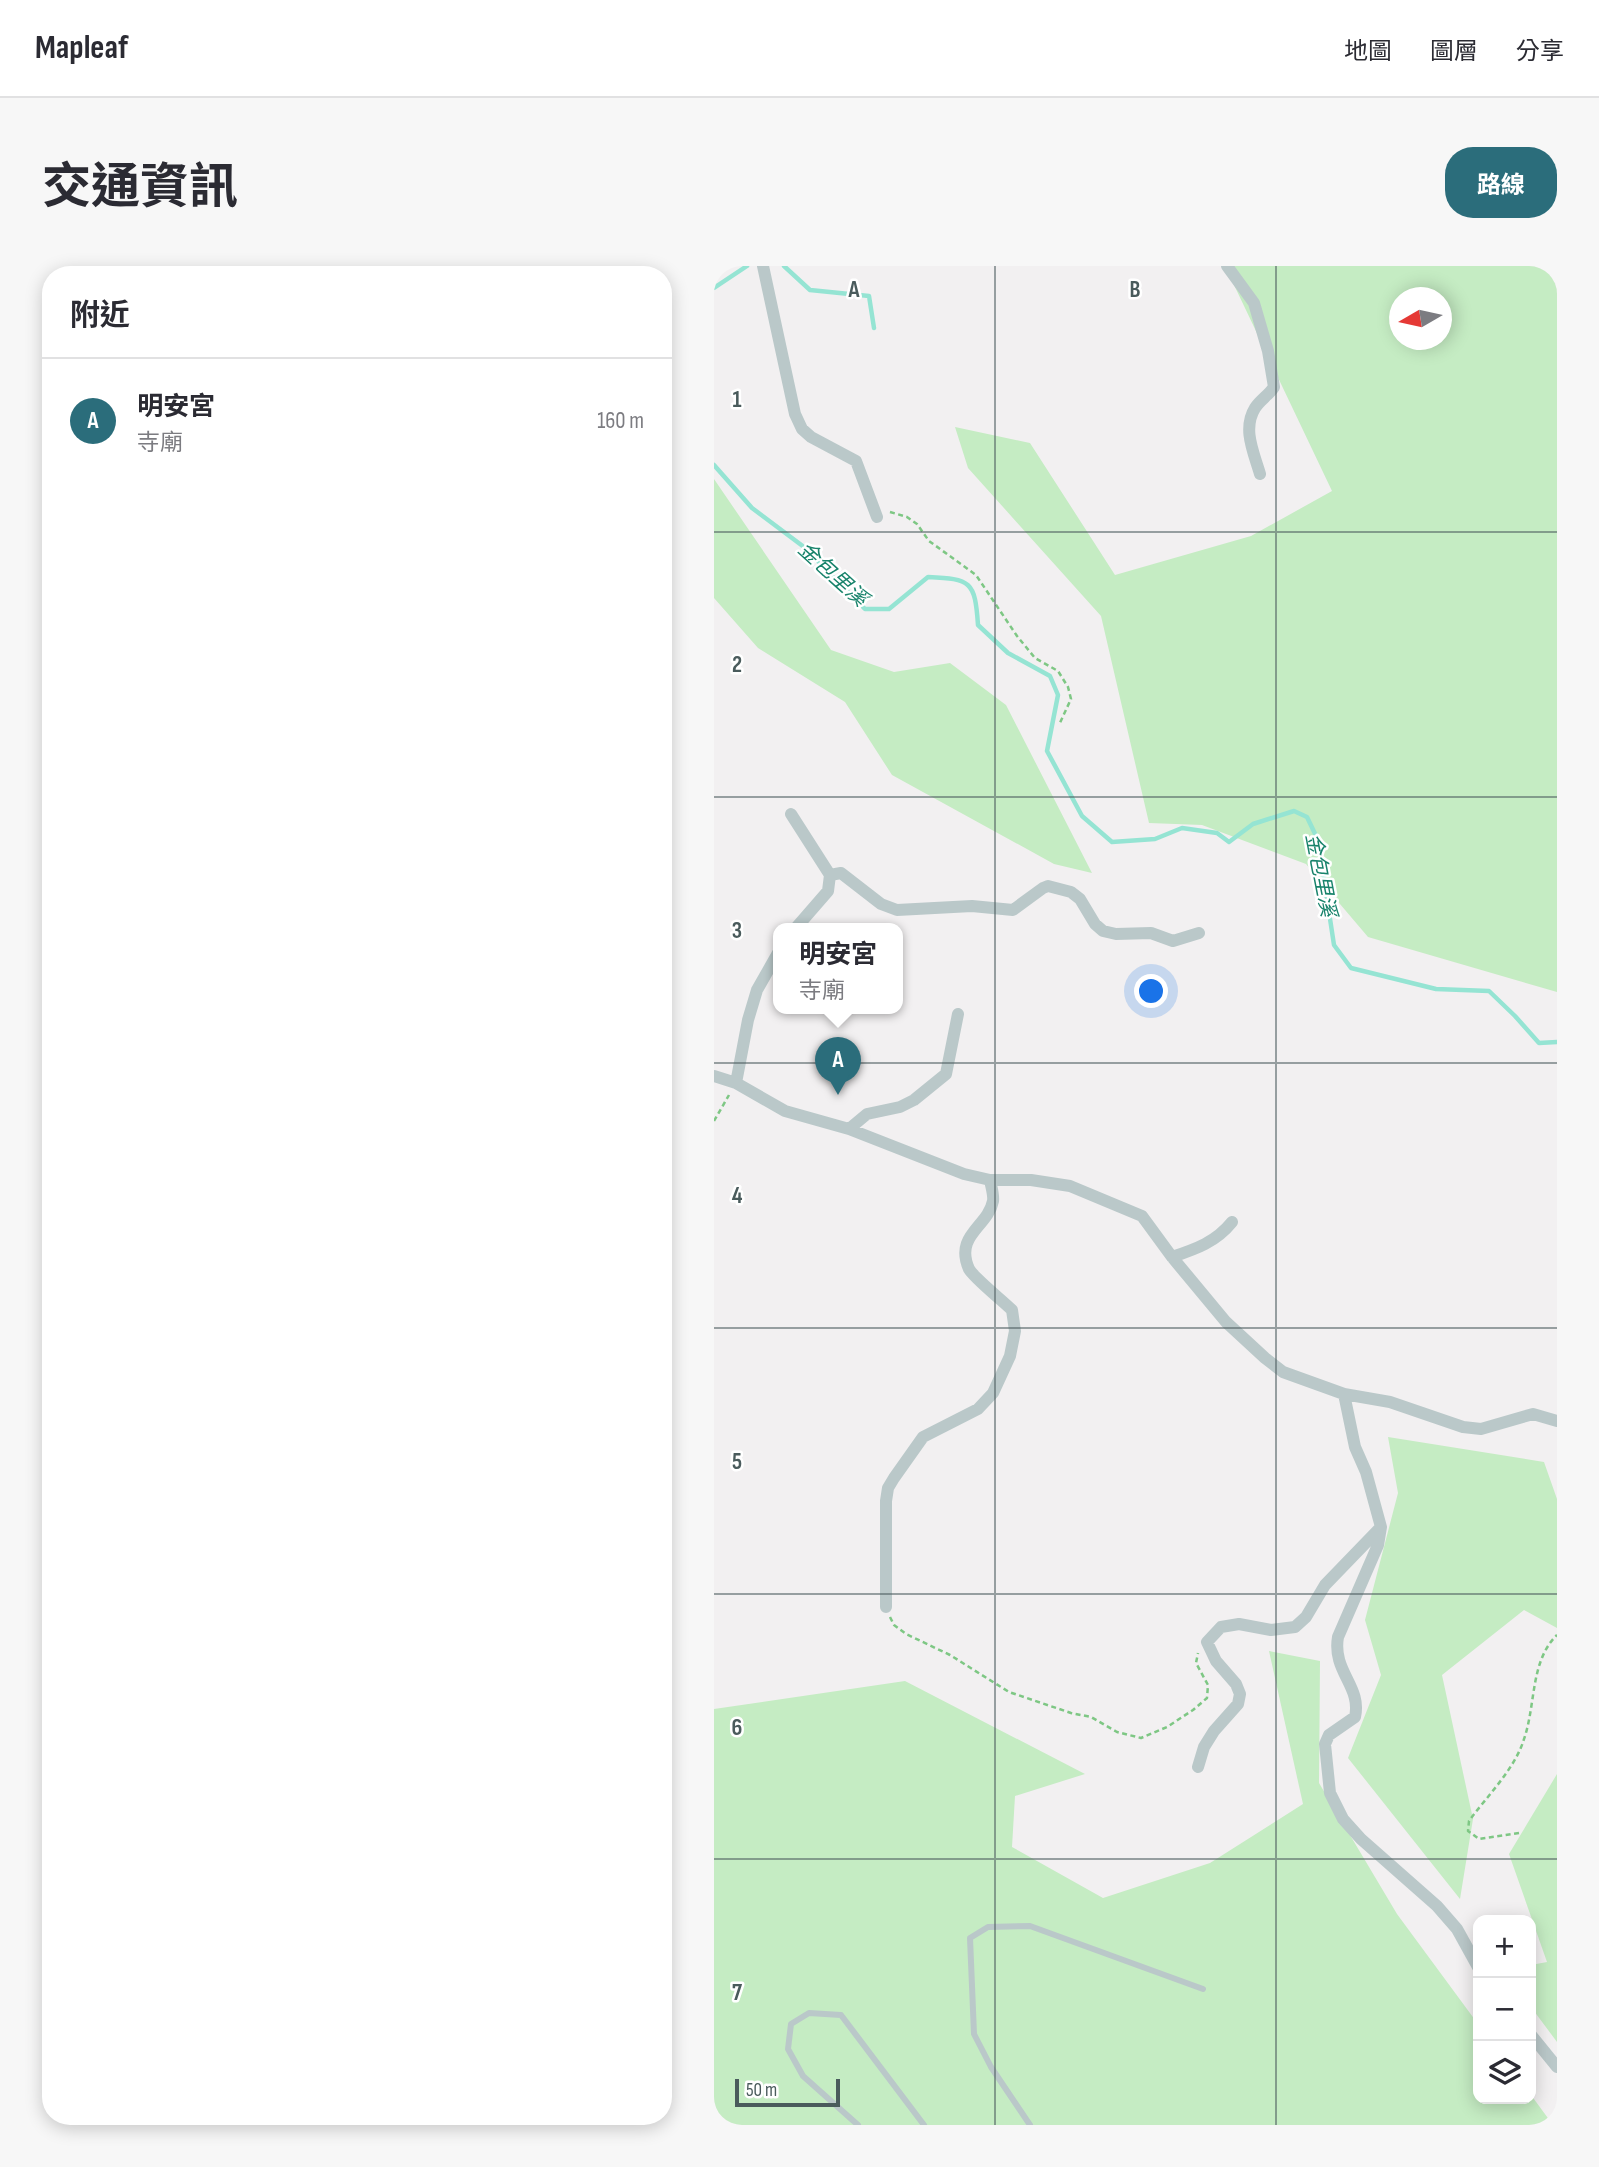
<!DOCTYPE html>
<html lang="zh-TW">
<head>
<meta charset="utf-8">
<style>
  body { margin:0; font-family:"Sofia Sans Condensed","Noto Sans TC",sans-serif; background:#f7f7f7; color:#2b2b33 }
  .controls { position:absolute; right:21px; bottom:21px; display:grid; overflow:hidden; border-radius:14px; box-shadow:0 4px 18px #0003 }
  .controls button { width:63px; height:63px; display:grid; place-items:center; padding:0; border:0; border-bottom:2px solid #e1e1e2; background:#fff; color:#2b2b33; font:35px sans-serif }
  .compass { position:absolute; left:675px; top:21px; width:63px; height:63px; border-radius:50%; background:#fff; box-shadow:0 4px 18px #0003; rotate:261deg }
  .scale { position:absolute; left:21px; bottom:18px; width:105px; box-sizing:border-box; padding-left:7px; border:4px solid #4a5b5c; border-top:0; font-size:19px; line-height:24px; white-space:nowrap; color:#4a5b5c; -webkit-text-stroke:5px #fff; paint-order:stroke }
  .you { position:absolute; left:438px; top:726px; width:24px; height:24px; margin:-18px; border:5px solid #fff; border-radius:50%; background:#1a73e8; box-shadow:0 0 0 10px #1a73e833 }
  .badge { display:grid; place-items:center; width:46px; height:46px; border-radius:50%; background:#2b6d7b; color:#fff; font-size:23px; font-weight:700 }
  .pin { position:absolute; translate:-50% -58px; filter:drop-shadow(0 2px 4px #0008) }
  .pin::after { content:''; position:absolute; top:37px; width:24px; height:21px; background:inherit; clip-path:polygon(0 0,100% 0,50% 100%) }
  .popup { position:absolute; left:59px; top:657px; width:130px; height:91px; box-sizing:border-box; display:grid; place-content:center; border-radius:14px; background:#fff; filter:drop-shadow(0 2px 5px #0005); font-size:23px; white-space:nowrap; color:#7c7c81 }
  .popup b { font-size:26px; color:#2b2b33 }
  .popup::after { content:''; position:absolute; left:50%; top:100%; margin-left:-14px; border:14px solid transparent; border-top-color:#fff }
  .list { margin:0; padding:0; list-style:none }
  h2 { display:flex; justify-content:space-between; align-items:center; height:91px; margin:0; padding:0 28px; font-size:30px }
  h2 small { font-size:23px; font-weight:400; color:#7c7c81 }
  .list li { display:grid; grid-template-columns:46px 1fr auto; gap:21px; align-items:center; box-sizing:border-box; height:126px; padding:0 28px; border-top:2px solid #e1e1e2 }
  .list b { display:block; font-size:26px; white-space:nowrap }
  .list p { margin:0; font-size:23px; white-space:nowrap; color:#7c7c81 }
  .list em { font-size:23px; font-style:normal; color:#7c7c81 }
  .icon { flex:none; width:38px; height:38px; fill:none; stroke:currentColor; stroke-width:2; stroke-linecap:round; stroke-linejoin:round }
  .map { position:relative; flex:none; width:843px; height:1859px; overflow:hidden; border-radius:28px }
  header { display:flex; align-items:center; gap:42px; box-sizing:border-box; height:98px; padding:0 35px; background:#fff; border-bottom:2px solid #e1e1e2 }
  header strong { font-size:33px }
  nav { display:flex; gap:38px; margin-inline-start:auto; font-size:24px }
  .intro { display:flex; align-items:center; justify-content:space-between; box-sizing:border-box; height:168px; padding:0 42px }
  h1 { margin:0; font-size:49px }
  .button { padding:18px 32px; border-radius:28px; background:#2b6d7b; color:#fff; font-size:24px; font-weight:700 }
  main { display:flex; gap:42px; padding:0 42px }
  aside { flex:1; background:#fff; border-radius:28px; box-shadow:0 4px 18px #0003 }
  .map>svg:first-child { display:block }
</style>
</head>
<body>
<header>
<strong>Mapleaf</strong>
<nav><a>地圖</a><a>圖層</a><a>分享</a></nav>
</header>
<div class="intro"><h1>交通資訊</h1><a class="button">路線</a></div>
<main>
<aside>
<h2>附近<small></small></h2>
<ul class="list">
<li><span class="badge">A</span><div><b>明安宮</b><p>寺廟</p></div><em>160 m</em></li>
</ul>
</aside>
<div class="map">
<svg width="843" height="1859" viewBox="0 0 843 1859">
  <rect width="100%" height="100%" fill="#f2f0f1"/>
  <path fill="#c5ecc3" fill-rule="evenodd" d="M511 0H843V726L654 671 592 598 488 559 435 557 387 350 254 202 241 161 316 177 401 309 537 270 618 225ZM685 32H727V74H685Z
    M0 213 117 384 180 406 236 397 292 439 378 607 340 598 178 509 131 436 44 382 0 332Z
    M674 1171 830 1196 843 1233V1362L810 1344 728 1409 759 1553 746 1633 634 1492 667 1409 651 1354 684 1227Z
    M555 1385 606 1395 605 1517 683 1648 764 1758V1833H817V1829L839 1859H0V1443L191 1415 371 1508 301 1530 298 1581 389 1632 496 1597 589 1538Z
    M843 1508V1776L817 1741V1699L833 1696 795 1588Z"/>
  <g fill="none" stroke-linecap="round" stroke-linejoin="round">
    <path stroke="#95e4d3" stroke-width="4.5" d="M70 0 96 24 155 30 160 62
      M0 22 33 0
      M0 199 38 242 90 281 151 343H175L214 311C257 313 261 315 264 359L294 387 336 410 344 429 333 485 368 550 398 576 441 573 468 562 503 567 515 576 539 558 580 545 593 551 604 574 620 679 637 702 722 723 775 725 801 750 825 777 843 776"/>
    <path stroke="#7ec784" stroke-width="2.5" stroke-dasharray="5 3.5" stroke-linecap="butt" d="M176 246 193 251 203 258 215 275 262 309 303 370 321 392 344 405 354 421 357 433 345 459
      M0 855 15 829
      M176 1351 180 1359 192 1368 236 1389 295 1426 357 1447 377 1451 403 1466 427 1472 453 1461 479 1444 493 1432 494 1419 482 1397 484 1387
      M805 1567 765 1573 754 1565 755 1555C773 1530 801 1503 810 1473 822 1439 816 1395 843 1369"/>
    <path stroke="#bac8c9" stroke-width="6" d="M144 1859 89 1810 74 1783 77 1758 95 1747 127 1749 210 1859
      M316 1859 277 1801 260 1768 256 1672 274 1661 316 1660 489 1723"/>
    <path stroke="#bac8c9" stroke-width="12" d="M49 0 81 148 88 163 97 171 142 195 163 251
      M513 0 540 37 554 85 560 121C555 129 546 134 541 142 528 163 540 187 546 208
      M77 548 116 609
      M81 663 114 625 116 609 127 607 167 638 183 644 258 640 299 644 329 622 334 620 357 626 366 633 381 658 389 665 402 668 437 667 459 675 485 667
      M0 810 22 817 71 845 135 863 250 908 276 914H317L356 920 428 950 458 991 512 1056 551 1092 569 1106 630 1128 676 1136 749 1161 767 1163 819 1148 843 1155
      M22 817 34 754 43 724 64 687
      M135 863 153 848 186 841 200 834 232 808 244 748
      M458 991C482 983 502 976 518 956
      M667 1261 664 1279 624 1371C618 1406 648 1420 641 1451L615 1469 611 1478 616 1527 629 1553 647 1573 723 1640 743 1663 764 1701
      M172 1341V1235L174 1222 180 1212 209 1171 264 1143 279 1127 296 1090 301 1065 298 1044C289 1035 260 1012 255 1003 240 969 274 961 279 935 280 929 277 920 276 914
      M484 1501 490 1481 500 1465 524 1438 526 1428 522 1418 502 1395 493 1376 507 1361 525 1358 557 1364 581 1361 592 1351 611 1319 667 1261 652 1206 641 1181 630 1128
      M817 1769 843 1801"/>
  </g>
  <path fill="none" stroke="#4a5b5c" stroke-width="2" stroke-opacity="0.55" d="M281 0V1859M562 0V1859M0 266H843M0 531H843M0 797H843M0 1062H843M0 1328H843M0 1593H843"/>
  <g text-anchor="middle" stroke-width="5" stroke-linejoin="round" paint-order="stroke">
    <g font-size="21" font-style="italic" fill="#18836b" stroke="#fff">
      <text transform="translate(119 308) rotate(42)" y="7">金包里溪</text>
      <text transform="translate(607 609) rotate(79)" y="7">金包里溪</text>
    </g>
  </g>
  <g font-size="23" text-anchor="middle" font-weight="bold" fill="#4a5b5c" stroke="#fff" stroke-width="5" stroke-linejoin="round" paint-order="stroke">
    <text x="140" y="31">A</text>
    <text x="421" y="31">B</text>
    <text x="23" y="141">1</text>
    <text x="23" y="406">2</text>
    <text x="23" y="672">3</text>
    <text x="23" y="937">4</text>
    <text x="23" y="1203">5</text>
    <text x="23" y="1469">6</text>
    <text x="23" y="1734">7</text>
  </g>
</svg>
<div class="controls">
<button>+</button>
<button>−</button>
<button><svg class="icon" aria-label="layers" viewBox="0 0 24 24"><path d="M12 4l9 5-9 5-9-5zM3 14l9 5 9-5"/></svg></button>
</div>
<svg class="compass" viewBox="-18 -18 36 36"><path d="M0-13l5 13h-10z" fill="#e53935"/><path d="M0 13l5-13h-10z" fill="#7c7c81"/></svg>
<div class="scale">50 m</div>
<div class="you"></div>
<div class="pin badge" style="left:124px;top:829px">A</div>
<div class="popup"><b>明安宮</b>寺廟</div>
</div>
</main>
</body>
</html>
